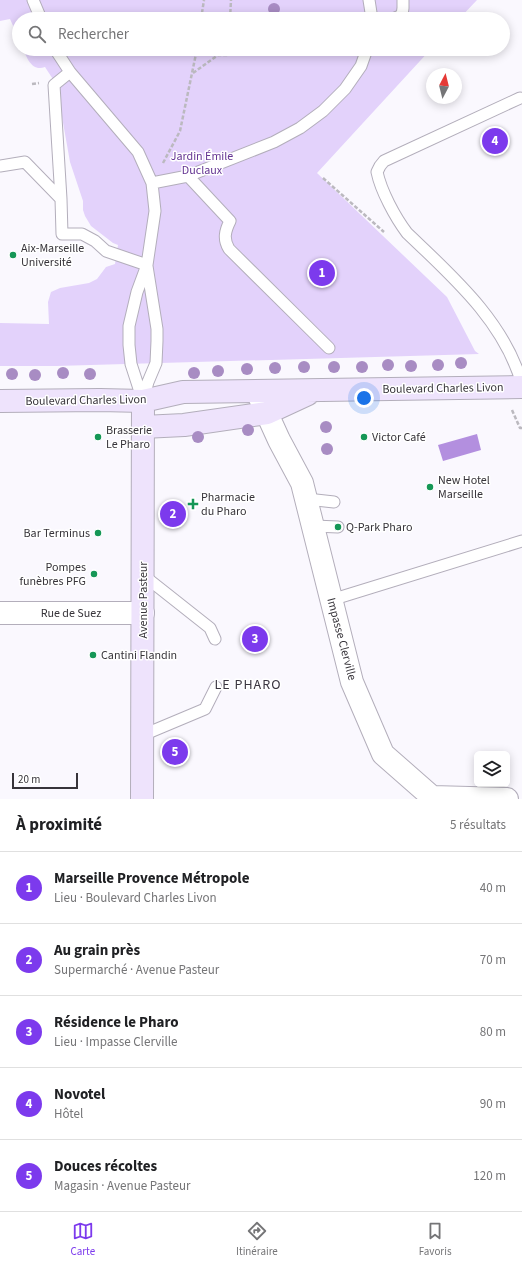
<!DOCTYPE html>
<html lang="fr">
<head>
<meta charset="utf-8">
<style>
  body { margin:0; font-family:"Source Sans 3",sans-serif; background:#f6f6f6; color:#202124 }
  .controls { position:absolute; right:12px; bottom:12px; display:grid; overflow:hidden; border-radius:6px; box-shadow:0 2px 10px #0003 }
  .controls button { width:36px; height:36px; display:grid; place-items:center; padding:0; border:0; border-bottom:1px solid #e0e0e0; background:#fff; color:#202124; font:20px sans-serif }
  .compass { position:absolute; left:426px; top:68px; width:36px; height:36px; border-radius:50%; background:#fff; box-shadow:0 2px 10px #0003; rotate:7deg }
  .scale { position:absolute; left:12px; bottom:10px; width:66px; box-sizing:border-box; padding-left:4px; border:2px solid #37343a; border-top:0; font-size:11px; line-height:14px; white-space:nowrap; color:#37343a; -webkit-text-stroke:3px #fff; paint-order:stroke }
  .you { position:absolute; left:364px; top:398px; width:14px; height:14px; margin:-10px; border:3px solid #fff; border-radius:50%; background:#1a73e8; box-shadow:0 0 0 6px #1a73e833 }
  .badge { display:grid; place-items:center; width:26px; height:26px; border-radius:50%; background:#7c3aed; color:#fff; font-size:13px; font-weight:700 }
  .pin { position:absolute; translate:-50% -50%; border:2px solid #fff; box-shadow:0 1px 4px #0006 }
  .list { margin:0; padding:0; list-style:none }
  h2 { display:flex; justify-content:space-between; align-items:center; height:52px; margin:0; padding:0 16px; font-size:17px }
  h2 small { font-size:13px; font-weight:400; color:#757577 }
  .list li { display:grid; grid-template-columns:26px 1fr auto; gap:12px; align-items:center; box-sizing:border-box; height:72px; padding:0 16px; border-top:1px solid #e0e0e0 }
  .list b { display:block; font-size:15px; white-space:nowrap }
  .list p { margin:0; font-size:13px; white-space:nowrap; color:#757577 }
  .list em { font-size:13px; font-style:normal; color:#757577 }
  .icon { flex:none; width:22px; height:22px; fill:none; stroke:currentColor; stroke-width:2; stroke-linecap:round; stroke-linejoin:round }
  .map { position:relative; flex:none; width:522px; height:799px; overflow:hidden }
  .search { position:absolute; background:#fff; box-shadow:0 2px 10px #0003; left:12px; right:12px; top:12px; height:44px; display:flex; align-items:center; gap:10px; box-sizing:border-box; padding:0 14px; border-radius:22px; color:#757577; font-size:15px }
  .sheet { height:412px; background:#fff }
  nav { display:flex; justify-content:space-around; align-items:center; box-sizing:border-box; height:56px; border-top:1px solid #e0e0e0; background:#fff; font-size:11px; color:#757577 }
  nav a { display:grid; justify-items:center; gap:2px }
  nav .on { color:#7c3aed }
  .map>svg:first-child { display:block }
</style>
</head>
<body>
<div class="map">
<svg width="522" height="799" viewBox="0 0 522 799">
  <rect width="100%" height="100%" fill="#faf8fe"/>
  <path fill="#e3d2fb" d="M0 0H477L459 19H19V39L10 19 0 21Z
    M23 49H431L317 173 447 297 475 351 479 354 56 366H0V323L49 324 48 302 51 292 60 288 89 283 97 279 106 267 115 264 118 245 113 243 91 226 85 216 83 210V201L70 162 59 100 60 90 45 67C32 72 27 58 23 49Z"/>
  <path fill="#b38fdf" d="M477 434 481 450 443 461 438 445Z"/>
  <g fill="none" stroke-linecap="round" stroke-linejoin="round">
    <g stroke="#b3aebb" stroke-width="13">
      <path id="lane" d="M33 0 41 19
        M369 0 372 19
        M393 19 402 15 403 8V0
        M55 49 70 72 138 152 152 183 155 211 147 265 137 292 129 326V345L131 364 143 401
        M520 98 384 161 380 166 377 172C381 191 395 217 407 233 452 276 504 321 522 384
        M0 166 25 162 61 199 62 234H82L95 241 106 251 147 265
        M188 176 230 221C225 231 223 239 229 249L329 348
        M152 183 188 176 274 142 300 128 323 111 345 89 361 66 367 49
        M61 199 54 85 70 72
        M143 400 148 382 156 363 157 341V329L147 266
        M307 499 334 502
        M314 526 338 527
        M143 575 210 628 215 639
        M331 600 522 541
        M143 735 205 709 216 687"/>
    </g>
    <g stroke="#b3aebb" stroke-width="24">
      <path id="street" d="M259 396 279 440 302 483 352 682 383 754 432 797 507 799
        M0 613H143"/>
    </g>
    <g stroke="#b3aebb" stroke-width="24">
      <path id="secondary" d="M0 401 100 400 143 401 183 392 522 387
        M143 427 184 425 267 413 308 394
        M142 799 143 401"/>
    </g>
    <path stroke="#bbb9bf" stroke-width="2.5" stroke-dasharray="4 2" stroke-linecap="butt" d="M201 19 204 0
      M230 19 231 0
      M193 73 218 55H229V49
      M32 84 39 83
      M163 163 180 131 197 49
      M323 178 384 232
      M512 410 520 428H522"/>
    <use href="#lane" stroke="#fff" stroke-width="11"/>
    <use href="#street" stroke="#fff" stroke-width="22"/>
    <use href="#secondary" stroke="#eee3fc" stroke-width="22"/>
  </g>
  <g fill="#a88cc3">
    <circle cx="274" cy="9" r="6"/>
    <circle cx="461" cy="363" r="6"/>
    <circle cx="388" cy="365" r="6"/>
    <circle cx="438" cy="365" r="6"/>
    <circle cx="411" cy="366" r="6"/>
    <circle cx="304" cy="367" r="6"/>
    <circle cx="334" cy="367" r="6"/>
    <circle cx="362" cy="367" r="6"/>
    <circle cx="275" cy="368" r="6"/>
    <circle cx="247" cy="369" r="6"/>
    <circle cx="218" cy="371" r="6"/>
    <circle cx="63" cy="373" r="6"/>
    <circle cx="194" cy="373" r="6"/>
    <circle cx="12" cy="374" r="6"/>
    <circle cx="90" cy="374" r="6"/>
    <circle cx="35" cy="375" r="6"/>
    <circle cx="326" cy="427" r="6"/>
    <circle cx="248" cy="430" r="6"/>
    <circle cx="198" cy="437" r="6"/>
    <circle cx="327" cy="449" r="6"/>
  </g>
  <g fill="#159756" stroke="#fff" stroke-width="1.5">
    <circle cx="13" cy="255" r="4"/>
    <circle cx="98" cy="437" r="4"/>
    <circle cx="364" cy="437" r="4"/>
    <circle cx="430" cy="487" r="4"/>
    <path d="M191 498h4v4h4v4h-4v4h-4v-4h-4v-4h4z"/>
    <circle cx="338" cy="527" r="4"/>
    <circle cx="98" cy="533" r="4"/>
    <circle cx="94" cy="574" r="4"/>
    <circle cx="93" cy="655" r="4"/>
  </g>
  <g text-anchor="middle" stroke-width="3" stroke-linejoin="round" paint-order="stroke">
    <g font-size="12" fill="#643492" stroke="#fff">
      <text x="202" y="160">Jardin Émile<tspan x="202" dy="14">Duclaux</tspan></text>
    </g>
    <g font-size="12" fill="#37343a" stroke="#fff" text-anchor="start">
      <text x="21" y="252">Aix-Marseille<tspan x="21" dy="14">Université</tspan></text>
      <text x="106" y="434">Brasserie<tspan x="106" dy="14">Le Pharo</tspan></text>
      <text x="372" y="441">Victor Café</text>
      <text x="438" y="484">New Hotel<tspan x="438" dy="14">Marseille</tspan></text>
      <text x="201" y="501">Pharmacie<tspan x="201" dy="14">du Pharo</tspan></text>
      <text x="346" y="531">Q-Park Pharo</text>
      <text x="90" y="537" text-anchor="end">Bar Terminus</text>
      <text x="86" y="571" text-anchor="end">Pompes<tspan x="86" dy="14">funèbres PFG</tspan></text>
      <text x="101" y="659">Cantini Flandin</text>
    </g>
    <g font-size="12" fill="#37343a" stroke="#fff">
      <text transform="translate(443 388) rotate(-1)" y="4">Boulevard Charles Livon</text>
      <text transform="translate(86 400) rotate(-1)" y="4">Boulevard Charles Livon</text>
      <text transform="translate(143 600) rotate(-90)" y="4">Avenue Pasteur</text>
      <text x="71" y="617">Rue de Suez</text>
      <text transform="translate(342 639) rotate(75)" y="4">Impasse Clerville</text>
    </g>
    <g font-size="14" letter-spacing="1" fill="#3b3641" stroke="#fff">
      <text x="248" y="689">LE PHARO</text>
    </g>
  </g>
</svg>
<div class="controls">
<button><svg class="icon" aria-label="layers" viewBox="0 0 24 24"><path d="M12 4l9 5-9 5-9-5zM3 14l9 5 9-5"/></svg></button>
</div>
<svg class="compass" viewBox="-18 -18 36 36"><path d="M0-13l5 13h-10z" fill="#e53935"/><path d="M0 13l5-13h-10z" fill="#757577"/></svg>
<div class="scale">20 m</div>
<div class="you"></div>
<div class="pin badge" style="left:322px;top:273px">1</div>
<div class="pin badge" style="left:173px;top:514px">2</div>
<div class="pin badge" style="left:255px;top:639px">3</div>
<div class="pin badge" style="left:495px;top:141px">4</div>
<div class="pin badge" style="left:175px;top:752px">5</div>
<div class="search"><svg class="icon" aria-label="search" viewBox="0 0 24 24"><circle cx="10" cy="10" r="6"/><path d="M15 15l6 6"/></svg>Rechercher</div>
</div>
<section class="sheet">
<h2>À proximité<small>5 résultats</small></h2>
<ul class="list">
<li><span class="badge">1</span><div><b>Marseille Provence Métropole</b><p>Lieu · Boulevard Charles Livon</p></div><em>40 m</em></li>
<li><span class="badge">2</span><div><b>Au grain près</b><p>Supermarché · Avenue Pasteur</p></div><em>70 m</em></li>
<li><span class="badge">3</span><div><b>Résidence le Pharo</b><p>Lieu · Impasse Clerville</p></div><em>80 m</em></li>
<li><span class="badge">4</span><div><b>Novotel</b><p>Hôtel</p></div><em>90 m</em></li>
<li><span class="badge">5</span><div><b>Douces récoltes</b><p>Magasin · Avenue Pasteur</p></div><em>120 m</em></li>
</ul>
</section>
<nav>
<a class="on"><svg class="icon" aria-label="map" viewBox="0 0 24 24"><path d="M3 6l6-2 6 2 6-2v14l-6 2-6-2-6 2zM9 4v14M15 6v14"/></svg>Carte</a>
<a><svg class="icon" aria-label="directions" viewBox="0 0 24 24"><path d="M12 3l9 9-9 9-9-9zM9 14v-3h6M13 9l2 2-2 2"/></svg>Itinéraire</a>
<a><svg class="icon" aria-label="saved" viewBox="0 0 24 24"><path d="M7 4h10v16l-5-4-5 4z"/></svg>Favoris</a>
</nav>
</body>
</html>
